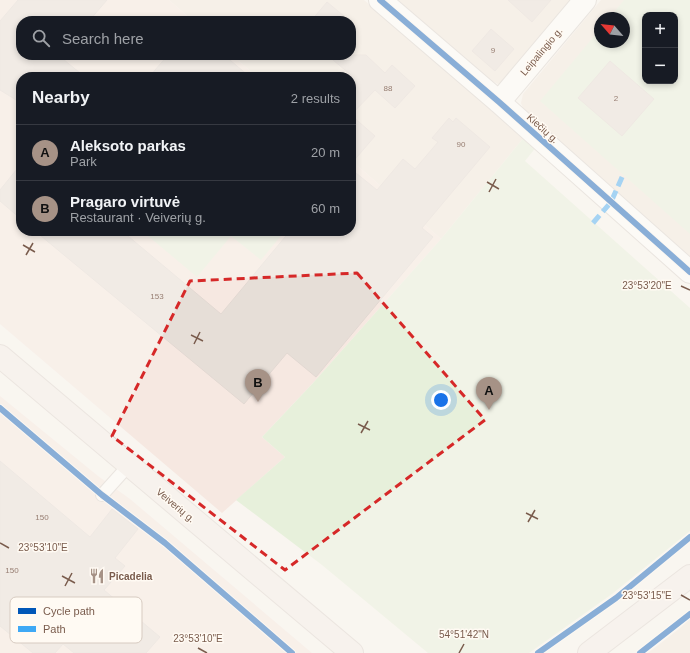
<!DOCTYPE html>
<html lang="en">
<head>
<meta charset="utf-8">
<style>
  body { margin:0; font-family:Arial,sans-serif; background:#242831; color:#f1f3f6 }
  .controls { position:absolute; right:12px; top:12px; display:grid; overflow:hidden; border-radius:8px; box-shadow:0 2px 6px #0003 }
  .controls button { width:36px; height:36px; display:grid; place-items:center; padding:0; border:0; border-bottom:1px solid #363941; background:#171b24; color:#f1f3f6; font:20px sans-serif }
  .compass { position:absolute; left:594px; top:12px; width:36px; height:36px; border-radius:50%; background:#171b24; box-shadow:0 2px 6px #0003; rotate:298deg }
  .you { position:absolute; left:441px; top:400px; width:14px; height:14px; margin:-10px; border:3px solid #fff; border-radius:50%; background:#1a73e8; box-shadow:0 0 0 6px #1a73e833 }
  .badge { display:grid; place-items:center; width:26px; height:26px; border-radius:50%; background:#a69286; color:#111; font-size:13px; font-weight:700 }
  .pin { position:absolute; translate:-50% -33px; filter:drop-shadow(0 1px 2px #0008) }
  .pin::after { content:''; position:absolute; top:21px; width:14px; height:12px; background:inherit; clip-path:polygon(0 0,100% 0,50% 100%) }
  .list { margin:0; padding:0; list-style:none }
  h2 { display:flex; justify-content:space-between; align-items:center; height:52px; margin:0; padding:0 16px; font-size:17px }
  h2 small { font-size:13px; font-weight:400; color:#9ea1a6 }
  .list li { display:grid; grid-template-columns:26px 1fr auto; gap:12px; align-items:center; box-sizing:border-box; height:56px; padding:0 16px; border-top:1px solid #363941 }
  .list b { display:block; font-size:15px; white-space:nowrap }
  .list p { margin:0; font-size:13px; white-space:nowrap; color:#9ea1a6 }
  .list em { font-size:13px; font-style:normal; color:#9ea1a6 }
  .icon { flex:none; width:22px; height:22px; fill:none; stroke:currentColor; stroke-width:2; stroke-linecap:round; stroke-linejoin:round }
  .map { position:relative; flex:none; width:690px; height:653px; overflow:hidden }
  .search { position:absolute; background:#171b24; box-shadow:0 2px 6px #0003; left:16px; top:16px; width:340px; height:44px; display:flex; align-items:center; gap:10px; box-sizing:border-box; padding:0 14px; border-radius:16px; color:#9ea1a6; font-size:15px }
  .panel { position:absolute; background:#171b24; box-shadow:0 2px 6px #0003; left:16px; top:72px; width:340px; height:164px; border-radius:16px }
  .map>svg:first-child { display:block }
</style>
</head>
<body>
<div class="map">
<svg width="690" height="653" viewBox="0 0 690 653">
  <rect width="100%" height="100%" fill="#f9f5f0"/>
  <path fill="#f2e8de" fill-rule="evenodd" d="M169 0H364L525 136 441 239 351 160V77H257L232 55H351V21H193Z
    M395 0H574L506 82 498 84 488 79Z
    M601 0H690V261L525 113 521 103 523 94ZM645 15H675V81H645ZM600 18H624V42H600Z
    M690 619V653H648L679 629Z"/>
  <path fill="#f6e8e1" d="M0 0H169L193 21H21V55H232L257 77H21V231H351V160L441 239 313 383 262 437 285 457 222 513 0 324Z
    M0 396 98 476 130 499 312 653H0Z"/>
  <path fill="#e7f0db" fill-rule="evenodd" d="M624 0H690V234L540 101 600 29V42H624V18H609ZM645 15H675V81H645Z
    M525 136 537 146 525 161 690 308V531L612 594 529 653H428L322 565 236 500 285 457 262 437 313 383 441 239Z
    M142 231H285L261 260 231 236 197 277Z"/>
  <path fill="#e6ded7" stroke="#e2d8d2" d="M18 0H107L89 21H21V55H58L85 77H21V103L0 90V21Z
    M508 0H551L532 22Z
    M327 2 350 21H311Z
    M491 29 514 49 495 71 472 51Z
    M168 55H224L250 77H149Z
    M327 55H366L385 73 392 65 415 86 395 108 375 90 351 115V75Z
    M610 61 654 99 622 136 578 98Z
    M351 115 375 136 351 164Z
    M449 118 453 122 456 118 490 147 422 228 433 237 316 377 287 353 244 404 35 231H122L221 314 290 231H351V169L377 190 403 159 415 169 438 142 432 138Z
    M21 164V219L0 201V190Z
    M0 461 90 537 112 509 138 529 115 558 125 566 104 590 160 637 146 653H74L63 644 55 653H33L0 626Z"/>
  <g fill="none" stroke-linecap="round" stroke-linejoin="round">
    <g stroke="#d7d1cb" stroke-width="14">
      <path id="lane" d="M102 495 129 465"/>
    </g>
    <g stroke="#d7d1cb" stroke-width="24">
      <path id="street" d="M380 0 499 102 690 272
        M499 102 585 0"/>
    </g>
    <g stroke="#dad1cc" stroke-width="24">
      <path id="primary" d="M0 356 352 653
        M589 653 690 576"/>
    </g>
    <use href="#lane" stroke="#fefefd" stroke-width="12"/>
    <use href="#street" stroke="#fefefd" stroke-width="22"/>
    <use href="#primary" stroke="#f3eee8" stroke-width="22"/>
    <path stroke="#3fa9f5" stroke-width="5" stroke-dasharray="10 5" stroke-linecap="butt" d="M593 223 611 202 623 175"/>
    <g stroke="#fffaf3" stroke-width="8">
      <path id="cycleway" d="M380 0 499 102 690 272
        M0 408 102 495 165 543 292 653
        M538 653 616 598 690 537
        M640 653 690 614"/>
    </g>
    <use href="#cycleway" stroke="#0057b8" stroke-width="6"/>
  </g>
  <path d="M0 0H690V653H0ZM357 273 485 420 285 570 112 436 190 281Z" fill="#f9f5f0" fill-opacity=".55" fill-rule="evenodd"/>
  <path fill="none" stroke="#d62828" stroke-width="3" stroke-dasharray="8 5" stroke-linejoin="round" d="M357 273 485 420 285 570 112 436 190 281Z"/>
  <path fill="none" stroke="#7a5c4d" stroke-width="1.5" d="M487 182 499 189M489 192 496 179M23 245 35 252M26 255 33 243M681 286 690 290M191 335 203 341M194 344 200 332M358 424 370 430M361 433 368 421M526 513 538 519M528 522 535 510M0 543 9 548M62 576 75 583M65 586 72 573M681 595 690 600M198 648 207 653M459 653 464 644"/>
  <defs>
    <g id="restaurant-bare" transform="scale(1.2)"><path d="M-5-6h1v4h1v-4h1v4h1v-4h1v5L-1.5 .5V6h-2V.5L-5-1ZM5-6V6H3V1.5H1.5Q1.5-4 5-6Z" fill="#a69286" stroke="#fffaf3" stroke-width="2.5" paint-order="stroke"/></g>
  </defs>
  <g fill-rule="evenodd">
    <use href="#restaurant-bare" x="97" y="576"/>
  </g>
  <g text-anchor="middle" stroke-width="3" stroke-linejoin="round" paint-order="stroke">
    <g font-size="8" fill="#977e72">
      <text x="493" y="53">9</text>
      <text x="388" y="91">88</text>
      <text x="616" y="101">2</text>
      <text x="461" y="147">90</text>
      <text x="157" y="299">153</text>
      <text x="42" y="520">150</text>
      <text x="12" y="573">150</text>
    </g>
    <g font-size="10" fill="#7a5c4d" stroke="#fffaf3">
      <text transform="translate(541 51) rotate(-50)" y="4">Leipalingio g.</text>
      <text transform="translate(543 128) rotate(42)" y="4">Kiečių g.</text>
      <text transform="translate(176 505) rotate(40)" y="4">Veiverių g.</text>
    </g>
    <g font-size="10" font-weight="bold" fill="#7a5c4d" stroke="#fffaf3" text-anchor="start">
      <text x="109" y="580">Picadelia</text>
    </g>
  </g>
  <rect x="10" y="597" width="132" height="46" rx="6" fill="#fffaf3" stroke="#d7cbc1" stroke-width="1"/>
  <rect x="18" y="608" width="18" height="6" fill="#0057b8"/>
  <rect x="18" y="626" width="18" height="6" fill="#3fa9f5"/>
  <g font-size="11" fill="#7a5c4d">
    <text x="43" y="615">Cycle path</text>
    <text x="43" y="633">Path</text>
  </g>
  <g font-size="10" text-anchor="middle" fill="#7a5c4d" stroke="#fffaf3" stroke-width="3" stroke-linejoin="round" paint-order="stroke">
    <text x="647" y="289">23°53'20"E</text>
    <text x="43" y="551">23°53'10"E</text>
    <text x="647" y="599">23°53'15"E</text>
    <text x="464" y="638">54°51'42"N</text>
    <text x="198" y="642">23°53'10"E</text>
  </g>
</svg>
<div class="controls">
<button>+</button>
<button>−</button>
</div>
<svg class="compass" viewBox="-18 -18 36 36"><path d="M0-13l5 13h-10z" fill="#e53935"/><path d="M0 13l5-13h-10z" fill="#9ea1a6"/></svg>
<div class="you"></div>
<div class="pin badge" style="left:489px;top:410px">A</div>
<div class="pin badge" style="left:258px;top:402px">B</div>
<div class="search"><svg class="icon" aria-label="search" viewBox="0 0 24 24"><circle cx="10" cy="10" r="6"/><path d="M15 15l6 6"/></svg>Search here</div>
<section class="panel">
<h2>Nearby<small>2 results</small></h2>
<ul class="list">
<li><span class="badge">A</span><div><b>Aleksoto parkas</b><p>Park</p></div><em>20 m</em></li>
<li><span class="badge">B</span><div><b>Pragaro virtuvė</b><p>Restaurant · Veiverių g.</p></div><em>60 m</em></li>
</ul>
</section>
</div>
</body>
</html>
